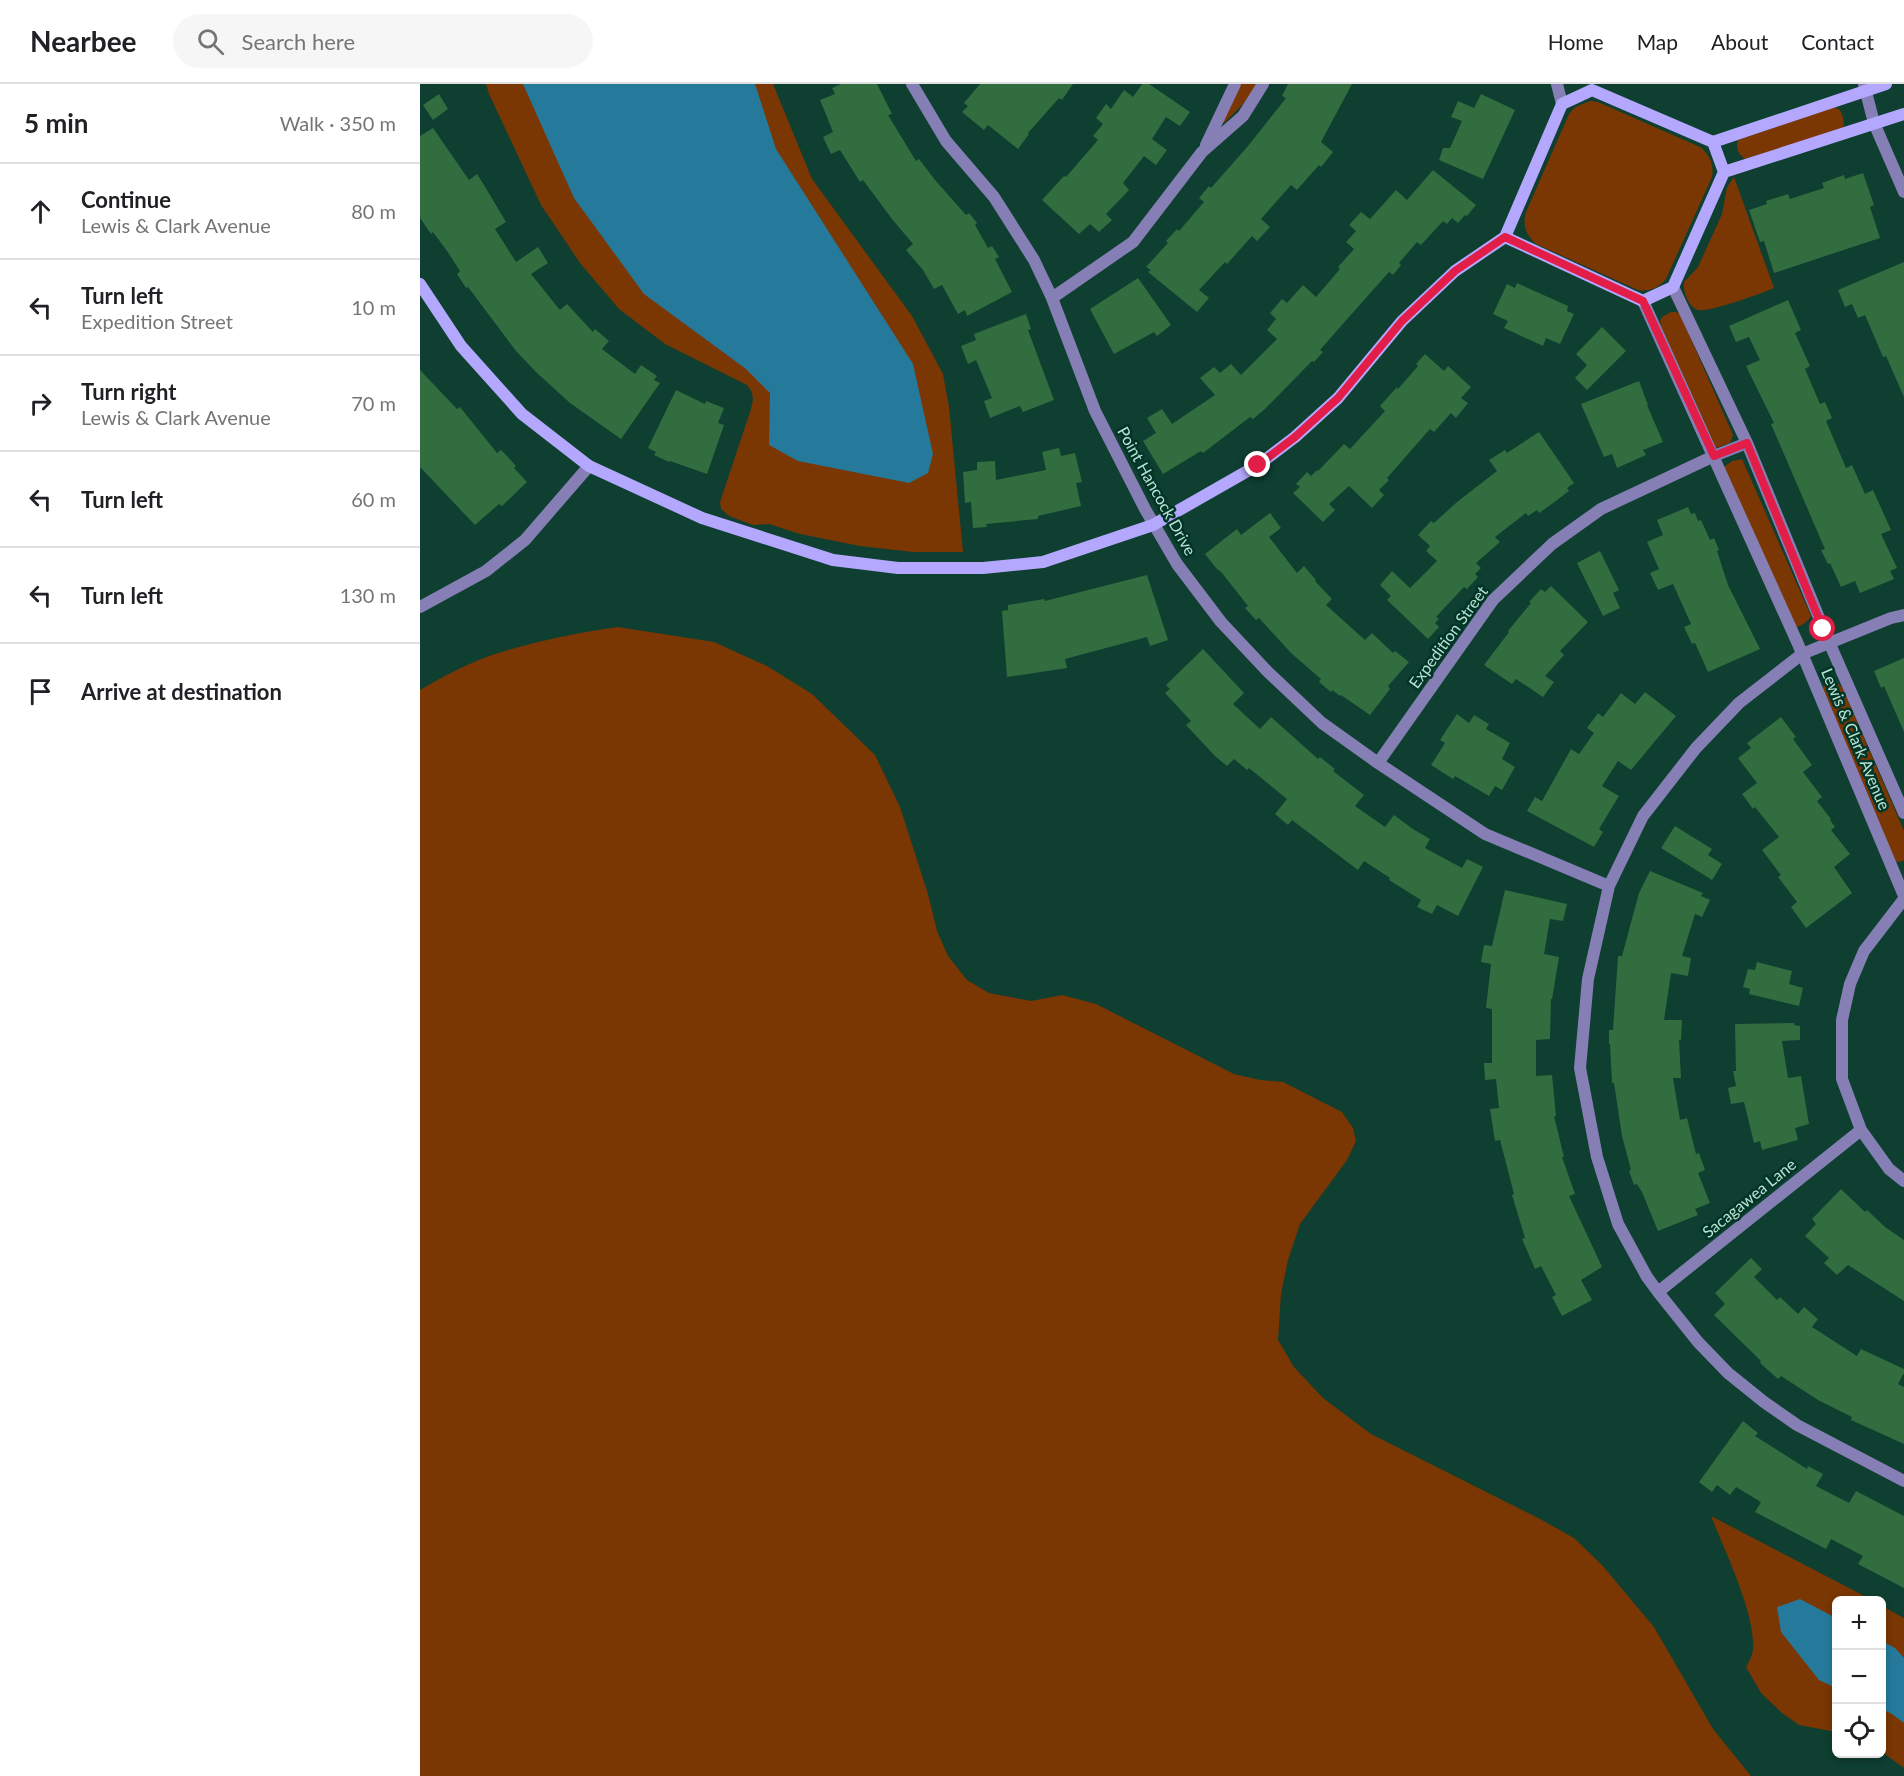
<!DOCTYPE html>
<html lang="en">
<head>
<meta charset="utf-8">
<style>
  body { margin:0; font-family:Lato,sans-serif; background:#f6f6f6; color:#202124 }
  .controls { position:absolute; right:18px; bottom:18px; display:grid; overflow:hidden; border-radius:9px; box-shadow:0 3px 9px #0003 }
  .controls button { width:54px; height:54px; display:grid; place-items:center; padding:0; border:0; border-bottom:2px solid #e0e0e0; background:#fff; color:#202124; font:30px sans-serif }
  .stop { position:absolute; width:18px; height:18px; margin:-14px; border:4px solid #e11d48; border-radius:50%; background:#fff }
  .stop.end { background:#e11d48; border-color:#fff; box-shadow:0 2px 6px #0008 }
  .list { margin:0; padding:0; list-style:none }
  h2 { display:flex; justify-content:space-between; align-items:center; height:78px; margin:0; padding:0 24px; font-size:26px }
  h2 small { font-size:20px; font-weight:400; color:#757577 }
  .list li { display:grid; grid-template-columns:39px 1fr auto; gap:18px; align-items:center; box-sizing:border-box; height:96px; padding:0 24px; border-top:2px solid #e0e0e0 }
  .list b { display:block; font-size:22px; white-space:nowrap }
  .list p { margin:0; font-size:20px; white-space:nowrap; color:#757577 }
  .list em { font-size:20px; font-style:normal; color:#757577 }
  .icon { flex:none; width:33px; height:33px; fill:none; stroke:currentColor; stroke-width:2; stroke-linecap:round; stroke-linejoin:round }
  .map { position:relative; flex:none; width:1484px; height:1692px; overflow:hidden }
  header { display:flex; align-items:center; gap:36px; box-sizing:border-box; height:84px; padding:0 30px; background:#fff; border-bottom:2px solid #e0e0e0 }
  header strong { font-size:28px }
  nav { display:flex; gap:33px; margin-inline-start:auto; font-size:21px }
  .search { width:420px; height:54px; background:#f6f6f6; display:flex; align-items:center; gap:15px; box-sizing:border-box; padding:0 21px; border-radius:33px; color:#757577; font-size:22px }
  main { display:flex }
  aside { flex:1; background:#fff }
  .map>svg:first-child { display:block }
</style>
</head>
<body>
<header>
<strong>Nearbee</strong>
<div class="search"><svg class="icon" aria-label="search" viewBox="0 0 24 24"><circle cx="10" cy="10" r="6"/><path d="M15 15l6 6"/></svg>Search here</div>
<nav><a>Home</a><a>Map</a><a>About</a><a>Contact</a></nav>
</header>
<main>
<aside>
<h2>5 min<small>Walk · 350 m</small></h2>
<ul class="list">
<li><svg class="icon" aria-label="ahead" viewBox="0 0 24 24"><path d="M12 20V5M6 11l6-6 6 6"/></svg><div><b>Continue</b><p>Lewis &amp; Clark Avenue</p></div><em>80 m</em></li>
<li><svg class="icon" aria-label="left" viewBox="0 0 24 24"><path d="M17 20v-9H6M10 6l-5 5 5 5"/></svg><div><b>Turn left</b><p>Expedition Street</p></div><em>10 m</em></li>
<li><svg class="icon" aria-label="right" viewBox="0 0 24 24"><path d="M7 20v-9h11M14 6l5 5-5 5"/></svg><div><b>Turn right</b><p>Lewis &amp; Clark Avenue</p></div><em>70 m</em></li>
<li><svg class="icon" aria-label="left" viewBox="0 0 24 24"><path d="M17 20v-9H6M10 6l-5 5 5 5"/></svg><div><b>Turn left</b></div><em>60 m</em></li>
<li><svg class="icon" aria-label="left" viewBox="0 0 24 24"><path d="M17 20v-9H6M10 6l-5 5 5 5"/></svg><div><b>Turn left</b></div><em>130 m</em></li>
<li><svg class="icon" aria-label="arrive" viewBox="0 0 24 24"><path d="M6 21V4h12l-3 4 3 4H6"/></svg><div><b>Arrive at destination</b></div></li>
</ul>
</aside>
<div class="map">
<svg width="1484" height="1692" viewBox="0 0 1484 1692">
  <rect width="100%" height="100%" fill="#0e3f30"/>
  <path fill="#7a3603" d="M66 0H353L392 95 492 232 523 290 529 323 543 468H493L440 462 380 450 349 440 333 441 309 432 301 425 300 418 331 325 333 316 332 308 327 301 245 260 199 225 160 179 121 121 69 10Z
    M819 0H837L824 19 804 39 803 38Z
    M1170 17 1178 18 1280 63C1290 71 1294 80 1292 93L1246 195C1238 204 1230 208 1218 206L1116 160C1106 151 1102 141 1106 128L1149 30 1155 23Z
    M1414 23 1420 26C1423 33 1426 39 1422 45L1325 75C1319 71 1315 63 1318 56Z
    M1314 93 1354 204C1343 209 1287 229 1278 226 1268 223 1263 207 1264 198L1278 183 1302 130 1307 103Z
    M1251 228H1256L1260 230 1313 351 1310 359 1296 364 1293 361 1241 243 1240 237 1242 233Z
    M1322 375 1391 532C1387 539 1382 541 1375 544L1304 383 1312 377Z
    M198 543 294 558 347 582 392 610 455 671 480 723 508 810 517 847 528 872 547 896 569 909 611 917 642 911 676 920 814 990 840 996 863 998 922 1028 933 1044 936 1057 927 1076 880 1140 868 1176 861 1210 858 1256 874 1283 903 1314 951 1350 1120 1435 1154 1454 1182 1481 1234 1543 1293 1645 1331 1692H0V606C24 592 48 579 75 570 115 557 157 549 198 543Z
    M1415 598 1422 603 1484 747V776L1480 778 1474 777 1400 606 1405 601Z
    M1291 1432 1452 1516H1416V1648L1379 1641 1362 1629 1341 1609 1326 1583C1329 1578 1332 1572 1333 1566 1336 1531 1304 1465 1291 1432Z
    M1462 1522 1484 1534V1684L1462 1668Z"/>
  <path fill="#257a9c" d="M103 0H335L356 65 493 280 513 370 508 389 489 399 378 377 349 361 350 309 326 285 224 210 154 114Z
    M1380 1515 1416 1534V1604L1399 1596 1361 1548 1357 1523Z
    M1462 1557 1475 1564 1484 1574V1639L1472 1630 1462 1625Z"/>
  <path fill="#316d3f" d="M421 0H457L472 30 468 31 496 77 499 75 515 96 546 131 549 129 557 139 555 141 568 164 572 162 579 173 575 175 592 208 547 232 545 226 538 230 522 201 514 205 503 186 486 166 493 160 472 135 443 96 440 98 420 66 411 70 403 53 413 48 400 16 415 10 412 4Z
    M560 0H653L642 16 639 14 608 49 609 50 598 65 568 41 564 46 542 28 548 22 544 19Z
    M722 0H729L770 28 760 42 746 33 732 55 747 66 736 81 724 72 703 99 709 106 686 130 692 136 679 148 670 140 659 150 622 116 644 92 646 93 678 56 673 52 683 40 676 34 686 20 691 25 704 6 713 13Z
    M868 0H932L901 58 913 68 901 83 899 81 877 106 871 101 841 135 850 143 837 157 832 152 807 180 805 178 779 206 789 214 777 228 728 188 731 186 726 183 748 159 746 157 757 145 759 147 784 118 779 114 789 102 791 104 828 62 866 14 862 12Z
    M19 10 28 25 13 36 3 21Z
    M1061 10 1095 26 1063 95 1019 76 1023 64H1030L1042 37 1031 33 1038 17 1054 24Z
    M13 44 49 96 57 90 67 106 86 138 75 145 96 178 118 163 128 179 111 190 140 226 147 220 173 248 175 245 189 257 182 265 215 290 221 281 237 292 234 296 240 299 201 355 150 319 116 288 96 267 48 203 46 204 37 190 40 187 27 167 13 148 11 150 0 134V52Z
    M1013 86 1056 121 1047 132 1045 131 1038 139 1032 134 1027 140 1023 137 1001 161 997 158 979 179 981 181 973 191 969 188 929 233 900 266 903 268 894 278 892 277 845 325 833 335 830 333 783 369 781 367 743 390 723 357 736 349 727 334 742 325 752 340 795 311 780 294 794 283 800 289 811 280 821 291 857 255 847 246 856 235 850 229 862 215 867 219 883 201 896 213 920 185 918 183 934 165 926 158 936 147 929 141 941 128 950 135 976 106 987 116Z
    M1443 89 1454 121 1450 123 1460 154 1354 189 1344 157 1340 158 1329 126 1347 120 1346 117 1368 110 1370 115 1404 104 1402 99 1424 91 1425 95Z
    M1484 178V313L1466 272 1463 273 1445 231 1438 234 1432 220 1425 223 1418 206Z
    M718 194 751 241 737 252 734 248 694 270 670 225Z
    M1097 199 1148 222 1147 227 1154 230 1140 260 1126 254 1123 262 1084 244 1088 237 1073 230 1087 200 1095 204Z
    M1368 216 1381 246 1375 249 1390 282 1385 285 1400 320 1405 318 1412 334 1406 337 1426 384 1432 381 1445 410 1453 406 1471 446 1461 450 1477 484 1470 487 1474 495 1440 509 1435 497 1421 503 1410 479 1408 480 1401 466 1405 465 1401 456 1351 340 1354 339 1326 282 1340 276 1329 253 1316 258 1309 242Z
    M606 230 611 245 608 246 634 316 603 328 600 322 570 334 564 317 572 314 556 276 548 280 541 262 556 256 554 250Z
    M1182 243 1206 267 1167 306 1155 294 1167 281 1156 270Z
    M1005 270 1024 287 1028 282 1051 303 1041 314 1048 319 1036 334 1031 329 1014 348 1010 345 967 394 969 396 959 406 964 411 952 424 929 402 909 420 915 426 903 438 873 409 880 403 876 400 887 388 891 392 897 386 898 387 924 360 930 365 965 327 960 322 977 303 978 305 998 282 996 280Z
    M0 286 37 325 40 323 77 369 81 366 87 372 96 382 94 384 107 398 82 422 79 420 55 441 0 383Z
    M1219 297 1228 321H1227L1243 358 1223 366 1226 371 1197 384 1192 370 1184 373 1161 320Z
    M256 306 285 320 286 317 304 324 298 339 304 341 287 390 250 377 249 378 234 371 236 368 228 364Z
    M1119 348 1154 399 1147 404 1149 407 1129 422 1119 429 1117 426 1108 432 1106 429 1075 453 1080 458 1056 479 1061 484 1055 490 1058 493 1047 505 1044 503 1016 533 1019 535 1015 539 1019 543 1008 555 967 516 971 512 960 501 972 487 990 504 1017 477 1006 467 1010 462 998 451 1011 437 1014 439 1037 418 1077 387 1069 376 1085 366 1087 369Z
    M639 364 641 372 655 369 662 398 656 399 661 422 618 432V435L566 440 567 443 553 444 551 418 545 419 543 388 557 386V378L575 377 576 396 626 386 622 368Z
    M1268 423 1271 430 1275 429 1278 437 1281 436 1290 456 1294 454 1299 466 1297 467 1308 501 1340 565 1288 588 1275 559 1272 560 1264 543 1271 540 1253 500 1238 506 1230 489 1239 485 1227 458 1243 451 1237 436Z
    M850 429 861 444 849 453 877 489 884 482 896 496 895 497 912 515 906 521 945 556 952 549 973 569 975 567 989 578 968 602 970 605 950 631 921 611 920 612 912 606 911 608 899 598 901 595 871 569 839 534 836 536 825 524 828 522 802 489 796 484 785 470 817 445 821 451Z
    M1180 467 1199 506 1193 509 1200 524 1183 532 1157 479Z
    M727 491 748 556 730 562 727 553 645 575 647 584 587 593 582 527 588 526V521L624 515 625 517Z
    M1131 502 1168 538 1140 567 1144 571 1125 592 1134 598 1123 613 1096 595 1092 600 1064 581 1089 548 1088 547 1111 519 1109 518 1121 505 1125 508Z
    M783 565 824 609 813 620 840 645 851 633 898 675 900 673 915 685 913 687 944 711 935 722 965 743 974 731 993 745 1010 755 1005 764 1042 784 1047 775 1063 783 1038 832 1017 821 1012 830 997 823 1001 816 969 796 970 794 944 777 938 786 872 736 868 741 855 730 867 715 829 684 827 686 814 675 807 682 795 672 766 641 771 637 745 609 750 605 746 601Z
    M1484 574V648L1464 602 1461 604 1454 587Z
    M1225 608 1256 632 1211 686 1198 677 1182 702 1199 712 1179 745 1183 748 1174 763 1107 727 1115 713 1122 717 1151 665 1159 670 1174 649 1167 644 1178 629 1183 633 1201 609 1215 620Z
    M1037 630 1049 639 1054 631 1069 640 1066 645 1090 659 1082 675 1095 683 1082 706 1075 702 1069 712 1035 692 1033 695 1011 681 1025 659 1020 656Z
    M1361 633 1376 653 1373 655 1392 681 1383 688 1402 713 1397 717 1411 735 1410 736 1415 743 1411 746 1430 770 1414 783 1432 809 1386 844 1371 823 1377 818 1358 793 1361 791 1342 766 1359 753 1335 723 1333 725 1322 710 1337 699 1318 674 1331 664 1327 659Z
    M1255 742 1292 765 1288 771 1302 780 1292 796 1241 764Z
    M1230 787 1283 809 1281 812 1290 816 1282 833 1275 830 1262 872 1271 874 1268 892 1251 889 1244 936H1262L1261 956H1259L1261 994H1253L1260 1036 1267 1034 1276 1070 1279 1069 1285 1086 1278 1089 1290 1119 1275 1125 1278 1131 1238 1147 1222 1108 1217 1100 1214 1101 1209 1087 1211 1086 1202 1052 1194 999H1192L1190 960H1189V946H1193L1198 872H1202L1219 809Z
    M1085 806 1147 820 1143 837 1130 835 1124 870 1139 873 1132 915H1131L1130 955 1116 956V992L1132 991 1136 1032H1134L1144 1073H1142L1155 1110 1149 1112 1182 1183 1161 1196 1172 1216 1142 1232 1132 1213 1136 1211 1121 1182 1115 1185 1102 1155 1105 1154 1092 1111 1094 1110 1080 1056 1075 1057 1070 1025 1079 1024 1076 995 1065 996 1064 979H1072V925L1066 924 1071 880 1061 878 1064 861 1072 862Z
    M1337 878 1372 887 1369 900 1383 904 1379 922 1329 910 1330 905 1323 903 1328 885 1335 886Z
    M1374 939V941L1380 942V956L1362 957 1368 994 1381 992 1389 1040 1375 1044 1378 1056 1342 1066 1340 1057 1334 1059 1324 1018 1311 1020 1308 1004 1316 1002 1313 987H1316L1315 940Z
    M1421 1105 1445 1128 1447 1126 1465 1143 1484 1156V1217L1428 1181 1417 1191 1404 1179 1409 1174 1385 1152 1396 1140 1392 1135Z
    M1331 1174 1342 1185 1334 1193 1357 1216 1360 1213 1378 1230 1384 1223 1398 1235 1392 1243 1437 1272 1441 1265 1484 1285V1289L1478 1300 1484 1303V1360L1431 1336 1432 1333 1398 1316 1361 1292 1358 1295 1340 1279 1341 1277 1294 1231 1305 1220 1295 1209Z
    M1323 1337 1338 1349 1335 1352 1387 1385 1388 1382 1403 1390 1396 1402 1429 1419 1436 1407 1484 1432V1504L1438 1480 1443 1472 1411 1455 1406 1465 1335 1428 1341 1418 1316 1403 1310 1411 1297 1401 1292 1408 1279 1398Z"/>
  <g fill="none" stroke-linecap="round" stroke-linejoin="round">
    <path stroke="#857fb5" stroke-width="12" d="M492 0 526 57 574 113 614 176 632 214 675 327 725 425 757 480 801 538 847 587 902 639 958 679 1065 750 1189 802
      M1137 0 1142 20
      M1444 0 1454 39 1484 108
      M786 61 815 0
      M1253 203 1327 359 1409 558 1484 729
      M632 214 713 158 782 68 823 32 843 0
      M1223 217 1378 560 1484 812
      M0 523 66 487 105 456 169 382
      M1484 531 1471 534 1382 570 1319 619 1276 664 1223 732 1189 802 1168 895 1160 984 1177 1073 1198 1140 1227 1193 1238 1208 1278 1258 1308 1289 1344 1318 1377 1341 1484 1397
      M958 679 1073 516 1132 460 1181 425 1294 372 1327 359
      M1484 815 1444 867 1430 900 1422 936V995L1441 1046 1469 1085 1484 1097
      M1238 1208 1441 1046"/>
    <path stroke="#b3a8fd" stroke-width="12" d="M1172 6 1293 58 1304 88 1253 203 1223 217 1085 153 1142 20Z
      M1293 58 1466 0
      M1304 88 1484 30
      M0 200 41 262 102 330 169 382 282 434 413 476 478 484H563L623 478 733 441 838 381 875 353 918 314 982 237 1035 187 1085 153"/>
  </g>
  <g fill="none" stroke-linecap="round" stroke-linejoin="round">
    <path stroke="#e11d48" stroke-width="8" d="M838 381 875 353 918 314 982 237 1035 187 1085 153 1223 217 1294 372 1327 359 1403 545"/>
  </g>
  <g text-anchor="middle" stroke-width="5" stroke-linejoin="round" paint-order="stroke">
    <g font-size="16" fill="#bae3d3" stroke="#003527">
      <text transform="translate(737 407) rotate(61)" y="6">Point Hancock Drive</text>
      <text transform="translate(1028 553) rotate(-54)" y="6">Expedition Street</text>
      <text transform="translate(1436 655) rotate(67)" y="6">Lewis &amp; Clark Avenue</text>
      <text transform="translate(1329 1114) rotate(-39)" y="6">Sacagawea Lane</text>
    </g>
  </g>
</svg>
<div class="controls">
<button>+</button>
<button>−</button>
<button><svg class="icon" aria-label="locate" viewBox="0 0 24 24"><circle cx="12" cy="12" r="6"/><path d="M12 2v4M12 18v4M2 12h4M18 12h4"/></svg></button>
</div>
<div class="stop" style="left:1403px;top:545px"></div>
<div class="stop end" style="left:838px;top:381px"></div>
</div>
</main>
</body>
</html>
